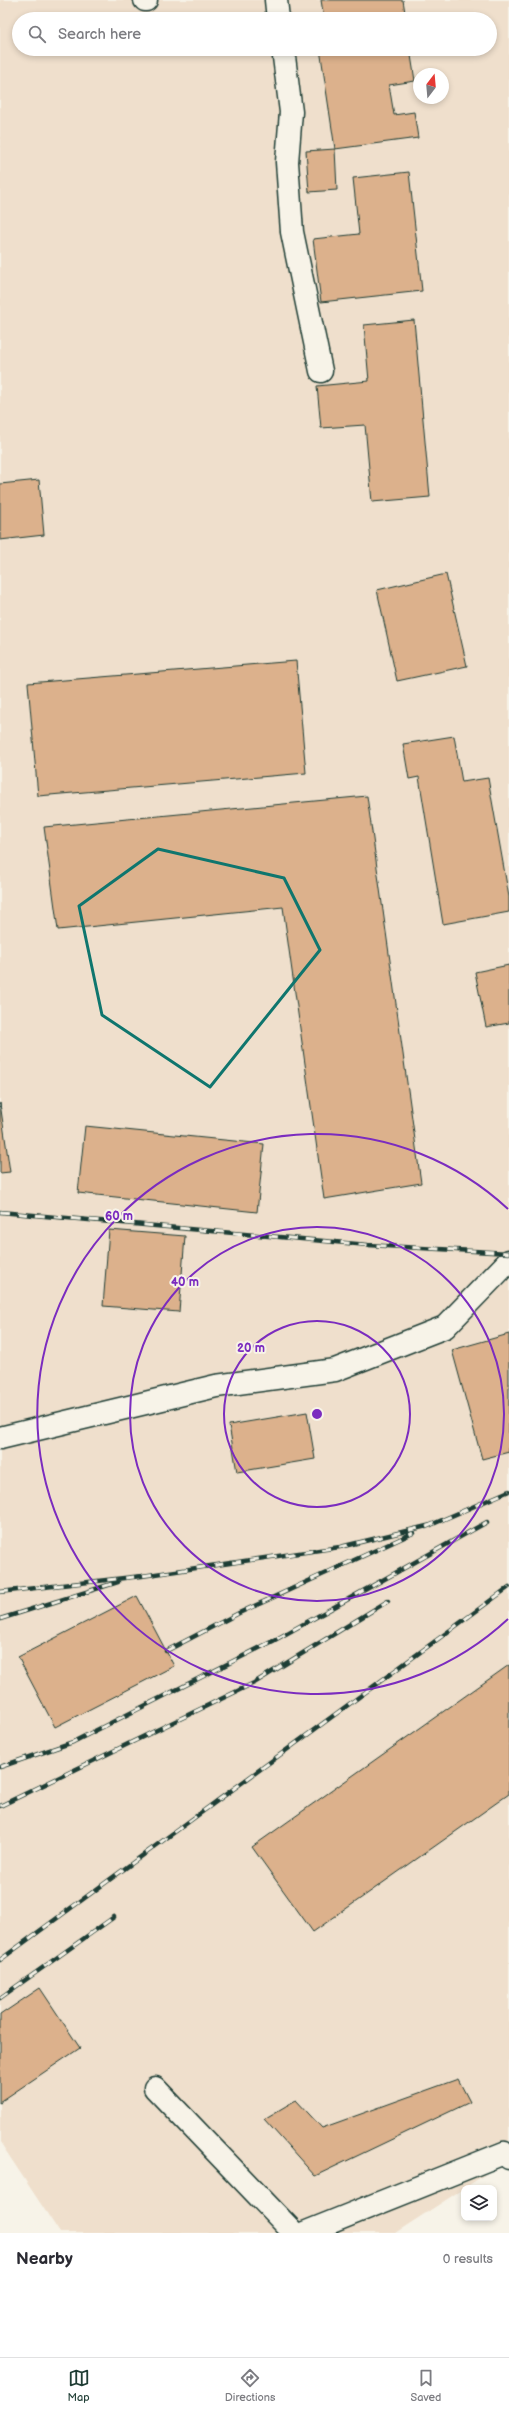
<!DOCTYPE html>
<html lang="en">
<head>
<meta charset="utf-8">
<style>
  body { margin:0; font-family:"Balsamiq Sans",sans-serif; background:#f7f7f7; color:#2b2b33 }
  .controls { position:absolute; right:12px; bottom:12px; display:grid; overflow:hidden; border-radius:8px; box-shadow:0 2px 6px #0003 }
  .controls button { width:36px; height:36px; display:grid; place-items:center; padding:0; border:0; border-bottom:1px solid #e1e1e2; background:#fff; color:#2b2b33; font:20px sans-serif }
  .compass { position:absolute; left:413px; top:68px; width:36px; height:36px; border-radius:50%; background:#fff; box-shadow:0 2px 6px #0003; rotate:16deg }
  .list { margin:0; padding:0; list-style:none }
  h2 { display:flex; justify-content:space-between; align-items:center; height:52px; margin:0; padding:0 16px; font-size:17px }
  h2 small { font-size:13px; font-weight:400; color:#7c7c81 }
  .icon { flex:none; width:22px; height:22px; fill:none; stroke:currentColor; stroke-width:2; stroke-linecap:round; stroke-linejoin:round }
  .map { position:relative; flex:none; width:509px; height:2233px; overflow:hidden }
  .search { position:absolute; background:#fff; box-shadow:0 2px 6px #0003; left:12px; right:12px; top:12px; height:44px; display:flex; align-items:center; gap:10px; box-sizing:border-box; padding:0 14px; border-radius:22px; color:#7c7c81; font-size:15px }
  .sheet { height:124px; background:#fff }
  nav { display:flex; justify-content:space-around; align-items:center; box-sizing:border-box; height:56px; border-top:1px solid #e1e1e2; background:#fff; font-size:11px; color:#7c7c81 }
  nav a { display:grid; justify-items:center; gap:2px }
  nav .on { color:#1f3d34 }
  .map>svg:first-child { display:block }
</style>
</head>
<body>
<div class="map">
<svg width="509" height="2233" viewBox="0 0 509 2233">
  <rect width="100%" height="100%" fill="#f7f3e8"/>
  <filter id="ink" filterUnits="userSpaceOnUse"><feTurbulence type="fractalNoise" baseFrequency=".025" numOctaves="2"/><feDisplacementMap in="SourceGraphic" scale="8" xChannelSelector="R" yChannelSelector="G"/><feConvolveMatrix kernelMatrix="1 2 1 2 8 2 1 2 1" color-interpolation-filters="sRGB"/></filter>
  <g filter="url(#ink)">
    <path fill="#efdfcc" fill-rule="evenodd" d="M0 0H509V2159L395 2233H60L0 2142ZM19 19H490V49H19ZM419 74H443V98H419Z"/>
    <path fill="#dcb18c" stroke="#1f3d34" d="M321 0H403L406 19H324Z
      M320 49H410L415 81 389 85 394 115 414 112 418 138 335 149Z
      M335 149 337 190 309 192 306 151Z
      M409 172 422 291 321 302 313 239 359 234 353 178Z
      M414 320 430 497 372 502 365 425 321 428 317 386 369 381 364 325Z
      M39 480 44 535 0 540V484Z
      M446 574 467 666 397 681 377 590Z
      M296 661 306 773 38 796 28 683Z
      M454 736 462 782 488 778 509 897V912L443 924 419 777 409 779 403 744Z
      M367 796 421 1183 324 1199 283 907 58 930 44 827Z
      M509 965V1023L486 1027 475 972Z
      M0 1103 10 1172 0 1173Z
      M85 1126 264 1144 257 1212 78 1193Z
      M109 1230 185 1236 179 1312 103 1306Z
      M509 1334V1452L482 1459 452 1350Z
      M307 1412 315 1459 237 1472 229 1425Z
      M137 1596 174 1666 55 1727 18 1657Z
      M509 1665V1794L313 1932 252 1847Z
      M40 1988 80 2048 0 2102V2015Z
      M458 2079 470 2102 315 2176 264 2119 296 2100 322 2128Z"/>
    <g fill="none" stroke-linecap="round" stroke-linejoin="round">
      <g stroke="#1f3d34" stroke-width="25">
        <path id="minor" d="M145 0H146
          M276 0 278 19
          M283 49 291 112 287 162 292 232 321 371
          M0 1438 216 1386 335 1370 445 1327 509 1261
          M155 2088 294 2233
          M304 2233 504 2153 509 2158"/>
      </g>
      <use href="#minor" stroke="#f7f3e8" stroke-width="22"/>
      <g stroke="#1f3d34" stroke-width="4.5">
        <path id="rail" d="M0 1212 368 1245 509 1253
          M426 1527 509 1491
          M0 1592 142 1576 340 1547 431 1525
          M0 1619 118 1582
          M166 1651 239 1613 413 1533
          M0 1767 73 1742 273 1641 487 1522
          M0 1806 254 1683 388 1601
          M0 1960 509 1587
          M0 1998 114 1917"/>
      </g>
      <use href="#rail" stroke="#f7f3e8" stroke-width="3" stroke-dasharray="9" stroke-linecap="butt"/>
    </g>
  </g>
  <path fill="none" stroke="#0f766e" stroke-width="3" stroke-linejoin="round" d="M158 849 284 878 320 950 210 1087 102 1015 79 906Z"/>
  <g fill="none" stroke="#7b2cbf" stroke-width="2">
    <circle cx="317" cy="1414" r="93"/>
    <circle cx="317" cy="1414" r="187"/>
    <path d="M508 1619A280 280 0 1 1 508 1209"/>
  </g>
  <circle cx="317" cy="1414" r="6" fill="#7b2cbf" stroke="#f7f3e8" stroke-width="2"/>
  <g font-size="12" text-anchor="middle" font-weight="bold" fill="#7b2cbf" stroke="#f7f3e8" stroke-width="4" stroke-linejoin="round" paint-order="stroke">
    <text x="119" y="1220">60 m</text>
    <text x="185" y="1286">40 m</text>
    <text x="251" y="1352">20 m</text>
  </g>
</svg>
<div class="controls">
<button><svg class="icon" aria-label="layers" viewBox="0 0 24 24"><path d="M12 4l9 5-9 5-9-5zM3 14l9 5 9-5"/></svg></button>
</div>
<svg class="compass" viewBox="-18 -18 36 36"><path d="M0-13l5 13h-10z" fill="#e53935"/><path d="M0 13l5-13h-10z" fill="#7c7c81"/></svg>
<div class="search"><svg class="icon" aria-label="search" viewBox="0 0 24 24"><circle cx="10" cy="10" r="6"/><path d="M15 15l6 6"/></svg>Search here</div>
</div>
<section class="sheet">
<h2>Nearby<small>0 results</small></h2>
<ul class="list">
</ul>
</section>
<nav>
<a class="on"><svg class="icon" aria-label="map" viewBox="0 0 24 24"><path d="M3 6l6-2 6 2 6-2v14l-6 2-6-2-6 2zM9 4v14M15 6v14"/></svg>Map</a>
<a><svg class="icon" aria-label="directions" viewBox="0 0 24 24"><path d="M12 3l9 9-9 9-9-9zM9 14v-3h6M13 9l2 2-2 2"/></svg>Directions</a>
<a><svg class="icon" aria-label="saved" viewBox="0 0 24 24"><path d="M7 4h10v16l-5-4-5 4z"/></svg>Saved</a>
</nav>
</body>
</html>
